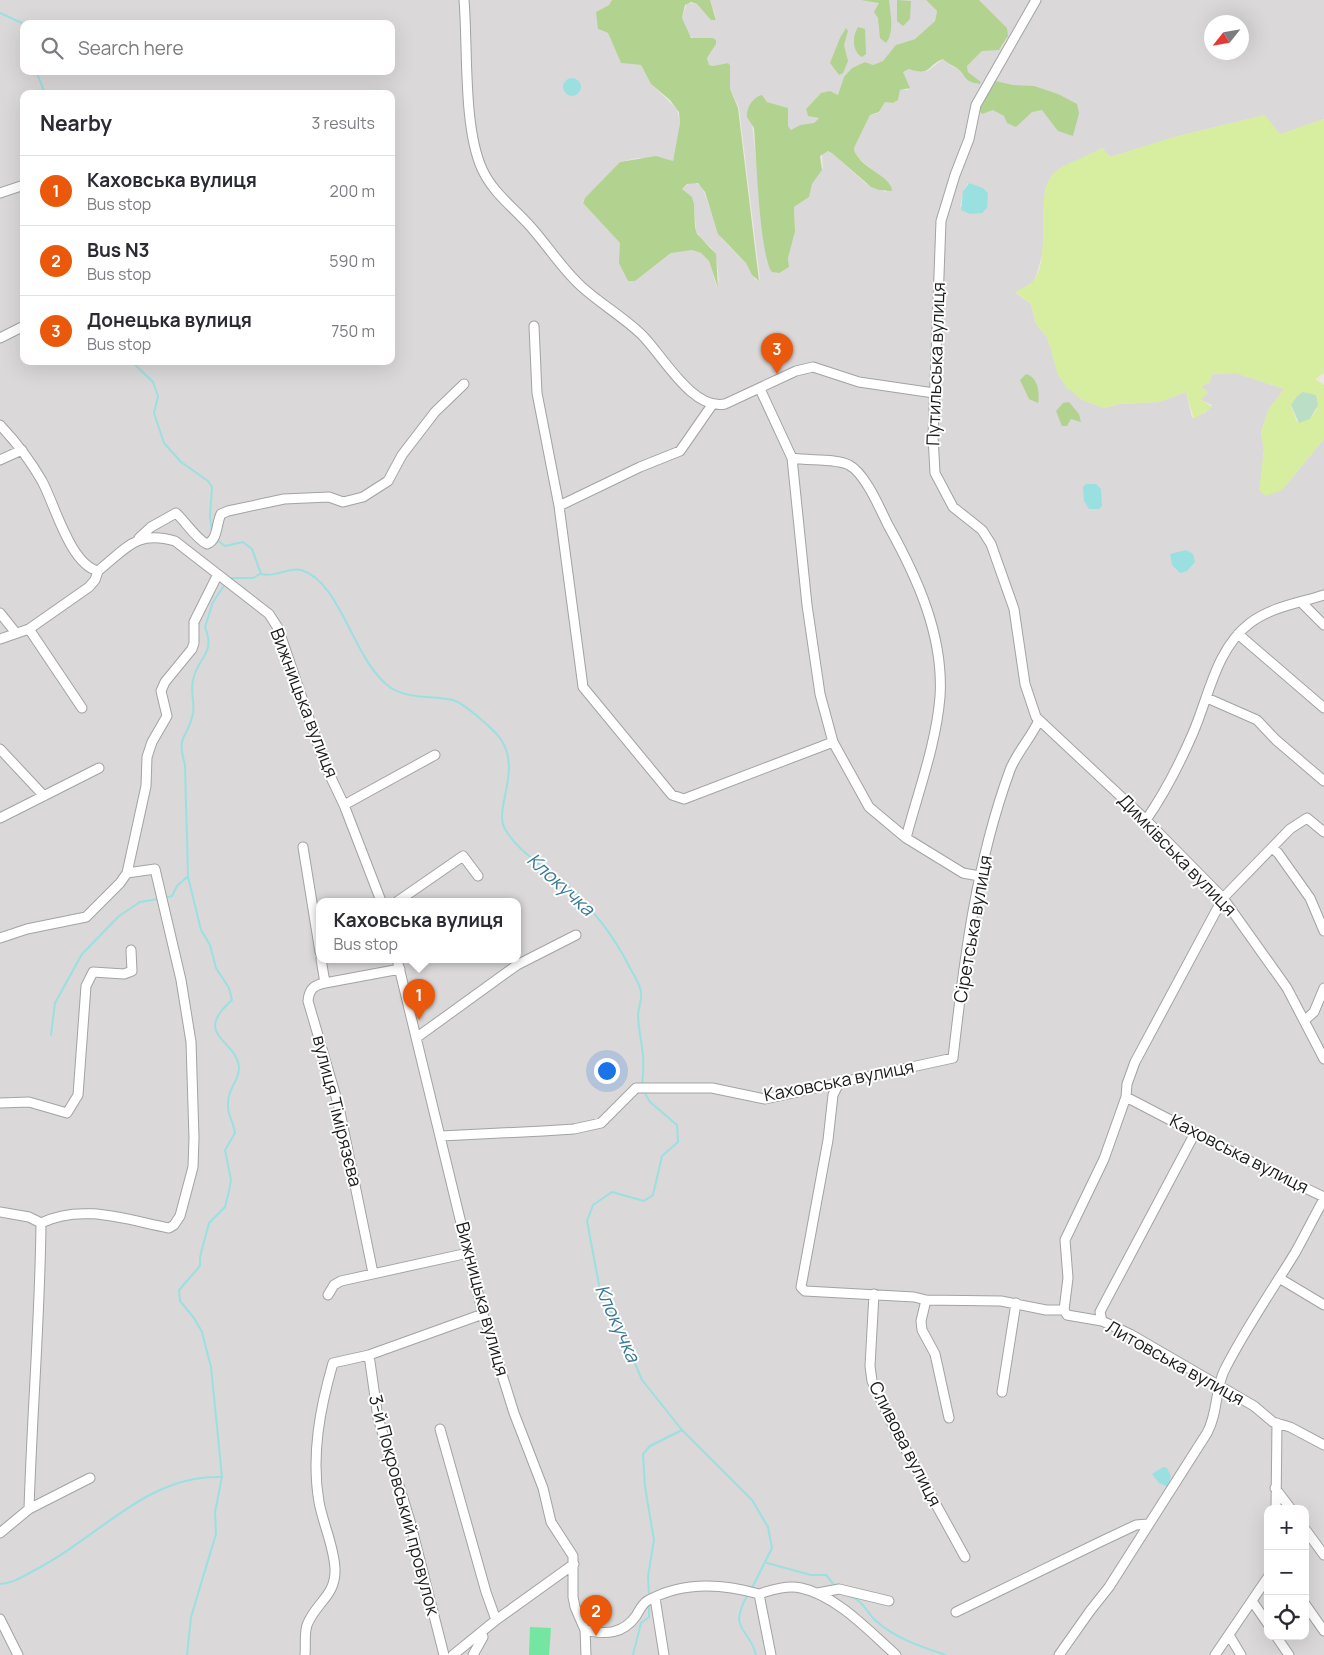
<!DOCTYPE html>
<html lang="en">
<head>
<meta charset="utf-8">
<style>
  body { margin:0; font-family:Manrope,sans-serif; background:#f2f2f3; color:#2b2b33 }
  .controls { position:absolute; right:15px; bottom:15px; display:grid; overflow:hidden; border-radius:10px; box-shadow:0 5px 20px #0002 }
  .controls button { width:45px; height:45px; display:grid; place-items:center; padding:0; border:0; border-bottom:1px solid #e1e1e2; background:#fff; color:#2b2b33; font:25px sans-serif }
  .compass { position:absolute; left:1204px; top:15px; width:45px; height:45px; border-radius:50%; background:#fff; box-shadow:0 5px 20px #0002; rotate:239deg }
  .you { position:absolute; left:606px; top:1070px; width:18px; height:18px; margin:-12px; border:4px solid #fff; border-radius:50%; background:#1a73e8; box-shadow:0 0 0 8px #1a73e833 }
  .badge { display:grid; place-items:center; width:32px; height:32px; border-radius:50%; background:#ea580c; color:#fff; font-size:16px; font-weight:700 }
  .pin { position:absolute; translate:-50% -41px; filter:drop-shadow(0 1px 2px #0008) }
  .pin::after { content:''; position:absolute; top:26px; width:18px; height:15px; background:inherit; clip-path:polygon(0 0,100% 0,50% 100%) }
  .popup { position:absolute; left:316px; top:898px; width:205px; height:65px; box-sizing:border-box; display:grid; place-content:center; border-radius:10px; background:#fff; filter:drop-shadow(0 1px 4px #0005); font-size:16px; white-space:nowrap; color:#7c7c81 }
  .popup b { font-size:19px; color:#2b2b33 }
  .popup::after { content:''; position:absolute; left:50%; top:100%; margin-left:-10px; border:10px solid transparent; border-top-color:#fff }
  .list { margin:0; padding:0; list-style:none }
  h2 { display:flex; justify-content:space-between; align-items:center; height:65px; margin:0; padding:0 20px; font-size:21px }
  h2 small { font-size:16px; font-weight:400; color:#7c7c81 }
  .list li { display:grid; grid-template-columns:32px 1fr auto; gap:15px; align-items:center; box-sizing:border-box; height:70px; padding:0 20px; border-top:1px solid #e1e1e2 }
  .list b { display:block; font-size:19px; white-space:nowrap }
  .list p { margin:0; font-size:16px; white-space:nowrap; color:#7c7c81 }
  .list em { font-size:16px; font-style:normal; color:#7c7c81 }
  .icon { flex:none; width:28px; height:28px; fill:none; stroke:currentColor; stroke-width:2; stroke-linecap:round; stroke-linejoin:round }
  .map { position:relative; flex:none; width:1324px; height:1655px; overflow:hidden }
  .search { position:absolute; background:#fff; box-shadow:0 5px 20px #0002; left:20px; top:20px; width:375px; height:55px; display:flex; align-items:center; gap:12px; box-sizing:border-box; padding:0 18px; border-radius:10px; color:#7c7c81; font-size:19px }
  .panel { position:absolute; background:#fff; box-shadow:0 5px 20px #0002; left:20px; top:90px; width:375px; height:275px; border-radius:10px }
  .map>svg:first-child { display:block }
</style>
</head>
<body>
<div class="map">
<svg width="1324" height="1655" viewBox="0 0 1324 1655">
  <rect width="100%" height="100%" fill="#eee6e0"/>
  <path fill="#dad8d9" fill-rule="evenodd" d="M0 0H612L609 5 596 12 599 30 608 33 621 63 641 65 651 84 677 109 680 123 673 161 663 158H637L620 162 582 202 620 243 628 281H635L674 251 691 250 701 253 709 261 717 288 719 280 717 263 712 248 701 239 696 231 694 204 692 197 682 189 690 183H696L702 187 721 238 746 263 755 279 758 281 760 279 739 108 730 89V65L728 63 713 66 709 65 707 58 716 44V40L713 38 696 39 689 36 682 18 687 3 697 4 712 20H716V17L710 0H926L937 11 935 21 915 39 899 44 883 61 873 65 865 62 852 68 838 95 830 91 819 95 806 109 808 116 819 118 813 124 800 125 791 130 788 126V108L767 102 762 95 752 123 767 262 776 273 786 269 789 265 788 258 795 232 794 207 809 197 812 184 823 168 822 153 827 151 833 154 865 183 874 188 886 192 890 184 857 157 854 148 870 115 879 113 885 102 893 103 898 100 900 90H908L903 72 909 69 919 72 928 71 943 59 951 66 957 68 969 81 978 84 981 82 968 72 967 66 982 51 1000 49 1007 39 1005 26 979 0H1324V119L1279 135 1265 115 1175 137 1110 157 1102 148 1054 173 1045 190 1043 252 1036 276 1033 282 1016 293 1031 304 1036 324 1047 337 1066 387 1088 402 1104 408 1119 404 1159 402 1186 392 1192 418 1206 412 1212 405 1201 400 1202 396 1207 394 1201 386 1209 383 1212 374 1236 373 1284 389 1268 411 1261 432 1264 450 1262 468 1282 490 1324 439V1655H0ZM1212 22H1242V52H1212ZM24 24H391V71H24ZM24 94H391V361H24ZM968 183 986 190 960 207 964 189ZM320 901H518V959H320ZM1268 1509H1305V1636H1268Z"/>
  <path fill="#d7eea0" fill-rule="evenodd" d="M1265 115 1280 134 1324 119V373L1315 379 1324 385V439L1282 490 1266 496 1259 490 1264 450 1261 432 1268 411 1284 389 1236 373 1212 374 1209 383 1201 386 1208 392 1201 400 1212 407 1194 419 1186 392 1159 402 1119 404 1104 408 1082 400 1066 387 1058 375 1047 337 1036 324 1031 304 1016 292C1022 287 1031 286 1035 279 1052 251 1033 194 1054 173 1060 166 1092 154 1102 148L1110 157 1174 137ZM1303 392 1317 409 1310 419 1297 422 1291 406 1297 396Z"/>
  <path fill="#b2d290" d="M612 0H710L716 20H711L697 4 691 2 685 5 682 18 691 38H713L716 40V44L707 58 709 65 713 66 728 63 730 65V89L738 108 759 281 752 275 746 263 718 234 705 192 698 183 687 184 682 189 692 197 694 204 695 227 697 234 716 254 718 288 709 261 701 253 692 250 671 253 635 281H628L619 263 620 243 583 203 585 198 620 162 656 156 673 161 680 123 679 112 670 100 651 84 641 65 621 63 608 33 598 29 596 12 609 5Z
    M861 0H889C890 12 895 32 886 43L880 38 878 18 874 12 879 3Z
    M897 0 911 1 910 19 903 26 897 21Z
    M926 0H979L1007 28 1008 36 999 50 982 51 967 66 968 72 981 82 980 84C963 82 967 76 957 68 952 65 948 64 943 59 927 65 931 77 909 69L903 72 910 88 900 90 898 100 893 103 885 102 879 112 870 115 854 148C856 167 893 176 892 191L879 190 871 187 833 154 828 151 820 156 822 170 812 184 809 197 794 207 795 232 788 258 789 267 779 273 772 272C760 259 756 152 754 128L747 117C746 108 753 97 762 95L767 102 788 108V126L791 130 800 125 814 123 819 118 808 116 806 109 821 93 830 91 838 95 844 77 852 68 865 62 873 65 883 61 896 45 915 39 935 21 937 11Z
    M858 27 865 29 866 54 862 57C852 52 852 36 858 27Z
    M846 28 848 31 844 45 848 61 843 73 839 75 830 63 840 38Z
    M995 81 1013 85 1034 86 1058 94 1077 104 1079 113 1073 136 1058 131 1042 110 1032 112 1016 127 1007 123 1004 116 993 110 982 114 979 110 981 100Z
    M1026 374C1038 377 1040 393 1038 403L1029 399 1020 380Z
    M1069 402 1079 414 1081 422 1071 419 1067 426H1062L1056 411 1063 403Z"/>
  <path fill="#bbdec6" d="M1303 392 1316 395 1318 405 1310 419 1299 423 1291 405 1297 396Z"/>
  <path fill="#75e6a2" d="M530 1627 551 1628 549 1655H529Z"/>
  <path fill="#9be0e1" d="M563 87a9 9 0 1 1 18 0a9 9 0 1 1-18 0Z
    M969 183 983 188 988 193 987 208 982 213 970 214 961 210 963 191Z
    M1096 484 1101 489 1102 506 1099 509H1089L1084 501 1083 487 1086 484Z
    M1186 550 1193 554 1195 562 1187 571 1180 573 1172 565 1170 554Z
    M1163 1467 1167 1468 1171 1476 1168 1487 1159 1483 1152 1474Z"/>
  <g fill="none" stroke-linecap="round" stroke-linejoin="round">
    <path stroke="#9be0e1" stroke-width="2" d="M0 13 24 24
      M36 71 44 91 49 94
      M131 361 153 382 158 396 154 413 164 443 181 462 208 481 212 487 210 516 212 533
      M216 539 225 546 243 542 252 549 261 574C275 578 288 567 301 570 342 582 353 662 391 688 411 700 432 695 453 700 464 703 493 729 500 738 523 771 493 808 505 829 518 852 544 866 563 882 592 907 613 934 630 968 634 975 640 984 641 992 642 999 639 1007 638 1014 638 1028 642 1042 643 1056 644 1065 643 1076 642 1086
      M229 578H253L260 574
      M165 898 172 896 177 886 187 877
      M51 1035 55 1003 82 954 119 916 140 902 158 899
      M643 1090 650 1102 677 1125 678 1142 662 1156 653 1195 644 1201 612 1192 593 1205 587 1221 600 1290 608 1308 621 1324 628 1347 642 1380 682 1430 752 1500 768 1527 772 1548 751 1590
      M767 1563 811 1575H826L835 1586
      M0 1584C14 1583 23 1576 35 1570 97 1539 146 1475 220 1477
      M748 1594C727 1632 749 1626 756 1655
      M649 1596 648 1576 654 1540 645 1487 643 1454 650 1446 682 1430
      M850 1596C863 1601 866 1611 875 1620 894 1638 922 1647 946 1655
      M187 1655 191 1617 216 1534 215 1512 222 1477 211 1367 202 1332 194 1318 180 1301 179 1290 200 1266V1257L209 1223 225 1207 229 1191 231 1180 225 1150 235 1133C233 1119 225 1113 229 1096 231 1086 239 1079 239 1068 237 1039 191 1036 232 1000L229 988 216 968 210 945 201 930 188 877 185 765C176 733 187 741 193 714 195 703 190 691 193 680 198 656 216 655 205 627L213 602 225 584
      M633 1655 641 1623 649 1617V1603"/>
    <g stroke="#a3a3a3" stroke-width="11">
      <path id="minor" d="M464 0C468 48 463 127 482 169 493 193 513 207 530 226 548 246 562 269 582 287 601 304 623 317 641 334 662 354 692 411 725 404L796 371 813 367 859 382 934 393
        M1036 0 976 105 969 139 955 175 941 221 933 436 935 473 953 507 982 530 991 544 1014 609 1025 684 1036 717 1146 820 1223 898 1287 988 1324 1059
        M0 193 24 185
        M534 326 537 393 559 506 583 687 672 795 684 799 833 742
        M0 338 24 326
        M760 389 792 458 807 605 820 694 833 742 869 807 906 838 963 873 979 876
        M0 425C16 442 30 460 42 481 55 505 70 564 98 571 127 548 136 530 175 541L269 614 278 628 325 765 344 805 381 901
        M792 458C808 461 836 458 849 465 865 473 880 509 888 525 917 577 944 636 940 697 936 745 918 792 906 838
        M0 460 22 450
        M559 506 640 467 680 451 712 405
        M139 538 151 527 176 513C186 522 196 539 207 544 218 540 216 524 221 514L228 511 284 499 329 497 343 502 363 497 388 481 402 455 435 412 464 384
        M1301 602 1324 625
        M0 613 16 633
        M29 629 82 708
        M1238 634 1324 708
        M0 639 29 629 89 587 95 580 98 571
        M1207 698 1257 720 1276 740 1324 781
        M0 749 44 796
        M344 805 435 755
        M0 818 99 768
        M1146 820C1164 794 1180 763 1193 733 1209 696 1216 649 1250 623 1271 607 1299 603 1324 595
        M1324 832 1307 818 1290 829 1223 898 1135 1062 1127 1084 1126 1097 1104 1159 1065 1240 1068 1278 1064 1310 1067 1315 1102 1321 1130 1334 1254 1406 1273 1422 1290 1427 1324 1445
        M303 847 320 952
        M1272 848 1278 853 1310 898 1324 931
        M398 901 463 856 478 876
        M0 938 27 929 86 917 120 883 127 873 146 786 147 757 152 742 167 716 161 691 165 682 192 649 194 643V622L217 576
        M321 959 325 983C314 985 309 989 308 1001L339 1107 373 1273
        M397 959 483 1314 514 1413 543 1488 551 1522 573 1556V1597L575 1607 585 1630 586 1655
        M325 983 400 969
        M1305 1020 1314 1012 1324 988
        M416 1038 517 965 576 935
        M839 1083 833 1095 828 1140 801 1287 805 1291 914 1297 926 1300 1001 1301 1046 1310H1064
        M1126 1097 1259 1166 1324 1197
        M0 1103 29 1102 67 1113 78 1095 86 986 93 972 124 974 132 971 131 950
        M441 1136 543 1131 574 1129 601 1123 636 1088H712L765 1099 953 1058C964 960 976 863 1010 770 1017 752 1031 738 1039 720
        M0 1212 29 1217 41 1223C40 1319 32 1413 29 1509
        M41 1223C82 1203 127 1220 169 1228L174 1225 180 1216 193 1167 194 1138 191 1042 181 980 155 869 127 873
        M1279 1278 1324 1305
        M874 1294 870 1366 872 1381 896 1432 965 1557
        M328 1295 334 1285 341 1281 468 1253
        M926 1300 921 1321 922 1330 935 1354 949 1418
        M1102 1321 1100 1312 1102 1308 1195 1133
        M369 1355 378 1418 410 1521 444 1655
        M1002 1392 1016 1303
        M440 1429 486 1592 496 1620
        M1275 1488 1291 1509
        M1276 1509 1277 1423
        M1305 1529 1324 1555
        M0 1533 29 1509 90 1478
        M818 1593 839 1589 889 1601
        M759 1594C772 1590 787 1585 801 1588 836 1595 870 1632 896 1655
        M655 1598 664 1655
        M1252 1601 1268 1624
        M1305 1604 1324 1631
        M956 1612 1102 1541 1136 1525 1148 1524
        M0 1619 18 1655
        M585 1630C606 1635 623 1634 636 1616 639 1611 642 1604 647 1601 682 1581 721 1583 759 1594L771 1655
        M1229 1635 1241 1655
        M1276 1636 1289 1655
        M305 1655C306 1645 304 1635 307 1625 316 1602 336 1596 335 1569 334 1546 323 1524 319 1502 311 1455 320 1408 333 1363L369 1355 483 1314
        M453 1655 496 1620 574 1564
        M473 1655 483 1637 482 1634
        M1059 1655 1090 1611 1109 1587 1207 1433C1218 1413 1215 1390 1224 1371 1245 1329 1271 1292 1295 1253 1305 1235 1314 1217 1324 1199
        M1215 1655 1268 1577"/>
    </g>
    <use href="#minor" stroke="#fff" stroke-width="9"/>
  </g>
  <g text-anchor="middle" stroke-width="4" stroke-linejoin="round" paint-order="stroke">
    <g font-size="18" fill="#1c1c1c" stroke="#fff">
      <text transform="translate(936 364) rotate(-88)" y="6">Путильська вулиця</text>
      <text transform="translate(304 703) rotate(69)" y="6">Вижницька вулиця</text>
      <text transform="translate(1177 855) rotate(46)" y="6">Димківська вулиця</text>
      <text transform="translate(973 929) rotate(-80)" y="6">Сіретська вулиця</text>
      <text transform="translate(839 1081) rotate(-11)" y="6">Каховська вулиця</text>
      <text transform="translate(337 1111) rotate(76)" y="6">вулиця Тімірязєва</text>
      <text transform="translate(1239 1154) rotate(27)" y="6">Каховська вулиця</text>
      <text transform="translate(482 1299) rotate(75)" y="6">Вижницька вулиця</text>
      <text transform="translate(1175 1363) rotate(29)" y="6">Литовська вулиця</text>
      <text transform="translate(905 1444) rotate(63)" y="6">Сливова вулиця</text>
      <text transform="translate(404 1505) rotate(75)" y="6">3-й Покровський провулок</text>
    </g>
    <g font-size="19" font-style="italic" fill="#377993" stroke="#fff">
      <text transform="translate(561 884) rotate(42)" y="7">Клокучка</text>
      <text transform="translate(618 1323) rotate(66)" y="7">Клокучка</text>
    </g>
  </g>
</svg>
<div class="controls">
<button>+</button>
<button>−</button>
<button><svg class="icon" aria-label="locate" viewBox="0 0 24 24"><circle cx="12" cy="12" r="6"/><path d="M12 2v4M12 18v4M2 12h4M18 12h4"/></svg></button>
</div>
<svg class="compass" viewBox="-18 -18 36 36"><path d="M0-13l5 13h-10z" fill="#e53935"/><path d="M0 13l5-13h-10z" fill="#7c7c81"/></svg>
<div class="you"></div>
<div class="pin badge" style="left:419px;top:1020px">1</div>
<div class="popup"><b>Каховська вулиця</b>Bus stop</div>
<div class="pin badge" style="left:596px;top:1636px">2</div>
<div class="pin badge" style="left:777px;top:374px">3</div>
<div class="search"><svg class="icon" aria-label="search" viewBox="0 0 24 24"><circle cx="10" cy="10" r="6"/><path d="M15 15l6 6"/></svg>Search here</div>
<section class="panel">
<h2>Nearby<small>3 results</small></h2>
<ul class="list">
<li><span class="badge">1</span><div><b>Каховська вулиця</b><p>Bus stop</p></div><em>200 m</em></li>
<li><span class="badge">2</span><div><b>Bus N3</b><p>Bus stop</p></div><em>590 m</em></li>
<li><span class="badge">3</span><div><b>Донецька вулиця</b><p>Bus stop</p></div><em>750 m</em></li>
</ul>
</section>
</div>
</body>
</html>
